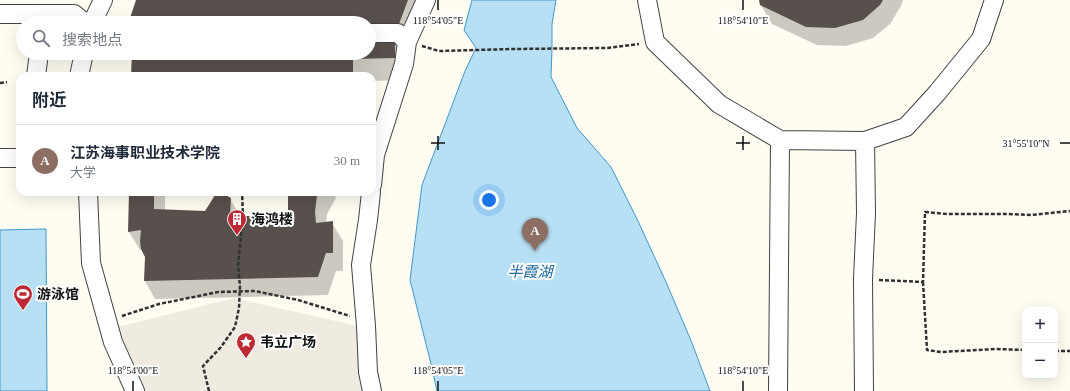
<!DOCTYPE html>
<html lang="zh">
<head>
<meta charset="utf-8">
<style>
  body { margin:0; font-family:"Times New Roman","Noto Sans SC",serif; background:#f2f2f3; color:#1f2937 }
  .controls { position:absolute; right:12px; bottom:12px; display:grid; overflow:hidden; border-radius:8px; box-shadow:0 4px 16px #0002 }
  .controls button { width:36px; height:36px; display:grid; place-items:center; padding:0; border:0; border-bottom:1px solid #e0e1e3; background:#fff; color:#1f2937; font:20px sans-serif }
  .you { position:absolute; left:489px; top:200px; width:14px; height:14px; margin:-10px; border:3px solid #fff; border-radius:50%; background:#1a73e8; box-shadow:0 0 0 6px #1a73e833 }
  .badge { display:grid; place-items:center; width:26px; height:26px; border-radius:50%; background:#1a73e8; color:#fff; font-size:13px; font-weight:700 }
  .pin { position:absolute; translate:-50% -33px; filter:drop-shadow(0 1px 2px #0008) }
  .pin::after { content:''; position:absolute; top:21px; width:14px; height:12px; background:inherit; clip-path:polygon(0 0,100% 0,50% 100%) }
  .list { margin:0; padding:0; list-style:none }
  h2 { display:flex; justify-content:space-between; align-items:center; height:52px; margin:0; padding:0 16px; font-size:17px }
  h2 small { font-size:13px; font-weight:400; color:#747a83 }
  .list li { display:grid; grid-template-columns:26px 1fr auto; gap:12px; align-items:center; box-sizing:border-box; height:72px; padding:0 16px; border-top:1px solid #e0e1e3 }
  .list b { display:block; font-size:15px; white-space:nowrap }
  .list p { margin:0; font-size:13px; white-space:nowrap; color:#747a83 }
  .list em { font-size:13px; font-style:normal; color:#747a83 }
  .icon { flex:none; width:22px; height:22px; fill:none; stroke:currentColor; stroke-width:2; stroke-linecap:round; stroke-linejoin:round }
  .map { position:relative; flex:none; width:1070px; height:391px; overflow:hidden }
  .search { position:absolute; background:#fff; box-shadow:0 4px 16px #0002; left:16px; top:16px; width:360px; height:44px; display:flex; align-items:center; gap:10px; box-sizing:border-box; padding:0 14px; border-radius:22px; color:#747a83; font-size:15px }
  .panel { position:absolute; background:#fff; box-shadow:0 4px 16px #0002; left:16px; top:72px; width:360px; height:124px; border-radius:12px }
  .map>svg:first-child { display:block }
</style>
</head>
<body>
<div class="map">
<svg width="1070" height="391" viewBox="0 0 1070 391">
  <rect width="100%" height="100%" fill="#fffcf2"/>
  <path fill="#f0ebe0" d="M234 298 358 326 366 391H144L117 327Z"/>
  <path fill="#b8e0f5" stroke="#4197ca" d="M472 0H556L552 24V49L551 77 577 128 611 167 638 221 666 282 692 343 710 391H437L431 364 410 280 422 185 465 71 476 48 464 30Z
    M46 229 47 391H0V230Z"/>
  <path fill="#0003" d="M137 0H427L408 61 407 80 372 81V76H132L133 53H369V23H134L131 18Z
    M760 0H903L901 6 890 24 873 38 846 46 817 45 772 24 761 5Z
    M130 192H165V211L206 212 218 192 230 199 241 217H276L289 213V192H333L336 198 327 214 326 223H332L343 241V271H336L328 295 155 299 145 281 146 257 143 250H140L129 232Z"/>
  <path fill="#58504c" d="M136 0H408L399 24 130 18Z
    M759 0H883L880 5 863 20 835 28 806 27 760 5Z
    M369 37H395V58L353 59V76H131L132 53H369Z
    M129 192H154V209L205 211 217 192H220L231 198 230 216H275V212H288V192H318L317 195 315 212 316 223 333 221V253H326L318 277 144 281 145 257 141 249 140 241 141 230 128 232Z"/>
  <g fill="none" stroke-linecap="round" stroke-linejoin="round">
    <g stroke="#424242" stroke-width="20">
      <path id="minor" d="M647 0 655 42 719 104 780 140 778 391
        M0 14H74L85 23
        M92 23 103 0
        M369 33H398L407 42
        M36 76 39 53
        M79 76 84 53
        M780 140 865 141 906 127 937 93 981 39 994 0
        M0 158H20
        M372 185 375 155 404 64 407 42 426 0
        M88 192 91 263 113 342 135 391
        M371 192 368 220 361 265 366 326 368 372 372 391
        M864 391 863 279 866 213 865 141"/>
    </g>
    <path stroke="#313131" stroke-width="2.5" stroke-dasharray="4 2" stroke-linecap="butt" d="M422 46 439 51 512 49 607 48 639 44
      M0 83 7 82
      M879 280 923 282 925 212 947 214H1008L1031 215 1070 211
      M923 282 927 350 941 352 996 349 1025 350
      M122 316 159 304 218 292 255 291 298 300 350 316
      M1055 351H1070
      M209 391 203 366 221 347 235 327 239 308 240 286 238 265 243 217 242 192"/>
    <use href="#minor" stroke="#fff" stroke-width="18"/>
  </g>
  <path fill="none" stroke="#0f0f0f" stroke-width="1.5" d="M438 0V10M743 0V10M438 136V150M743 136V150M431 143H445M736 143H750M1060 143H1070M133 381V391M438 381V391M743 381V391"/>
  <defs>
    <g id="building-pin" transform="scale(1)"><path d="M0 17L-7.5 6A9.5 9.5 0 1 1 7.5 6Z" fill="#bd2a36" stroke="#fff"/><path d="M-4-6H4V6H1V3H-1V6H-4ZM-2.5-4.3h1.7v1.8h-1.7ZM.8-4.3h1.7v1.8H.8ZM-2.5-1h1.7V.8h-1.7ZM.8-1h1.7V.8H.8Z" fill="#fff"/></g>
    <g id="stadium-pin" transform="scale(1)"><path d="M0 17L-7.5 6A9.5 9.5 0 1 1 7.5 6Z" fill="#bd2a36" stroke="#fff"/><path d="M0-5a6.5 5 0 1 0 0 10a6.5 5 0 1 0 0-10ZM-3.5-1.8h7v3.6h-7Z" fill="#fff"/></g>
    <g id="sight-pin" transform="scale(1)"><path d="M0 17L-7.5 6A9.5 9.5 0 1 1 7.5 6Z" fill="#bd2a36" stroke="#fff"/><path d="M0-6L1.8-2.2L6-1.7L2.9 1.2L3.7 5.4L0 3.3L-3.7 5.4L-2.9 1.2L-6-1.7L-1.8-2.2Z" fill="#fff"/></g>
  </defs>
  <g fill-rule="evenodd">
    <use href="#building-pin" x="237" y="219"/>
    <use href="#stadium-pin" x="23" y="294"/>
    <use href="#sight-pin" x="246" y="342"/>
  </g>
  <g text-anchor="middle" stroke-width="4" stroke-linejoin="round" paint-order="stroke">
    <g font-size="14" font-weight="bold" fill="#0f0f0f" stroke="#fff" text-anchor="start">
      <text x="251" y="224">海鸿楼</text>
      <text x="37" y="299">游泳馆</text>
      <text x="260" y="347">韦立广场</text>
    </g>
    <g font-size="15" font-style="italic" fill="#1b699f" stroke="#fff">
      <text x="530" y="277">半霞湖</text>
    </g>
  </g>
  <g font-size="10" text-anchor="middle" fill="#0f0f0f" stroke="#fff" stroke-width="4" stroke-linejoin="round" paint-order="stroke">
    <text x="438" y="24">118°54'05"E</text>
    <text x="743" y="24">118°54'10"E</text>
    <text x="1026" y="147">31°55'10"N</text>
    <text x="133" y="374">118°54'00"E</text>
    <text x="438" y="374">118°54'05"E</text>
    <text x="743" y="374">118°54'10"E</text>
  </g>
</svg>
<div class="controls">
<button>+</button>
<button>−</button>
</div>
<div class="you"></div>
<div class="pin badge" style="left:535px;top:251px;background:#8d6e63">A</div>
<div class="search"><svg class="icon" aria-label="search" viewBox="0 0 24 24"><circle cx="10" cy="10" r="6"/><path d="M15 15l6 6"/></svg>搜索地点</div>
<section class="panel">
<h2>附近<small></small></h2>
<ul class="list">
<li><span class="badge" style="background:#8d6e63">A</span><div><b>江苏海事职业技术学院</b><p>大学</p></div><em>30 m</em></li>
</ul>
</section>
</div>
</body>
</html>
